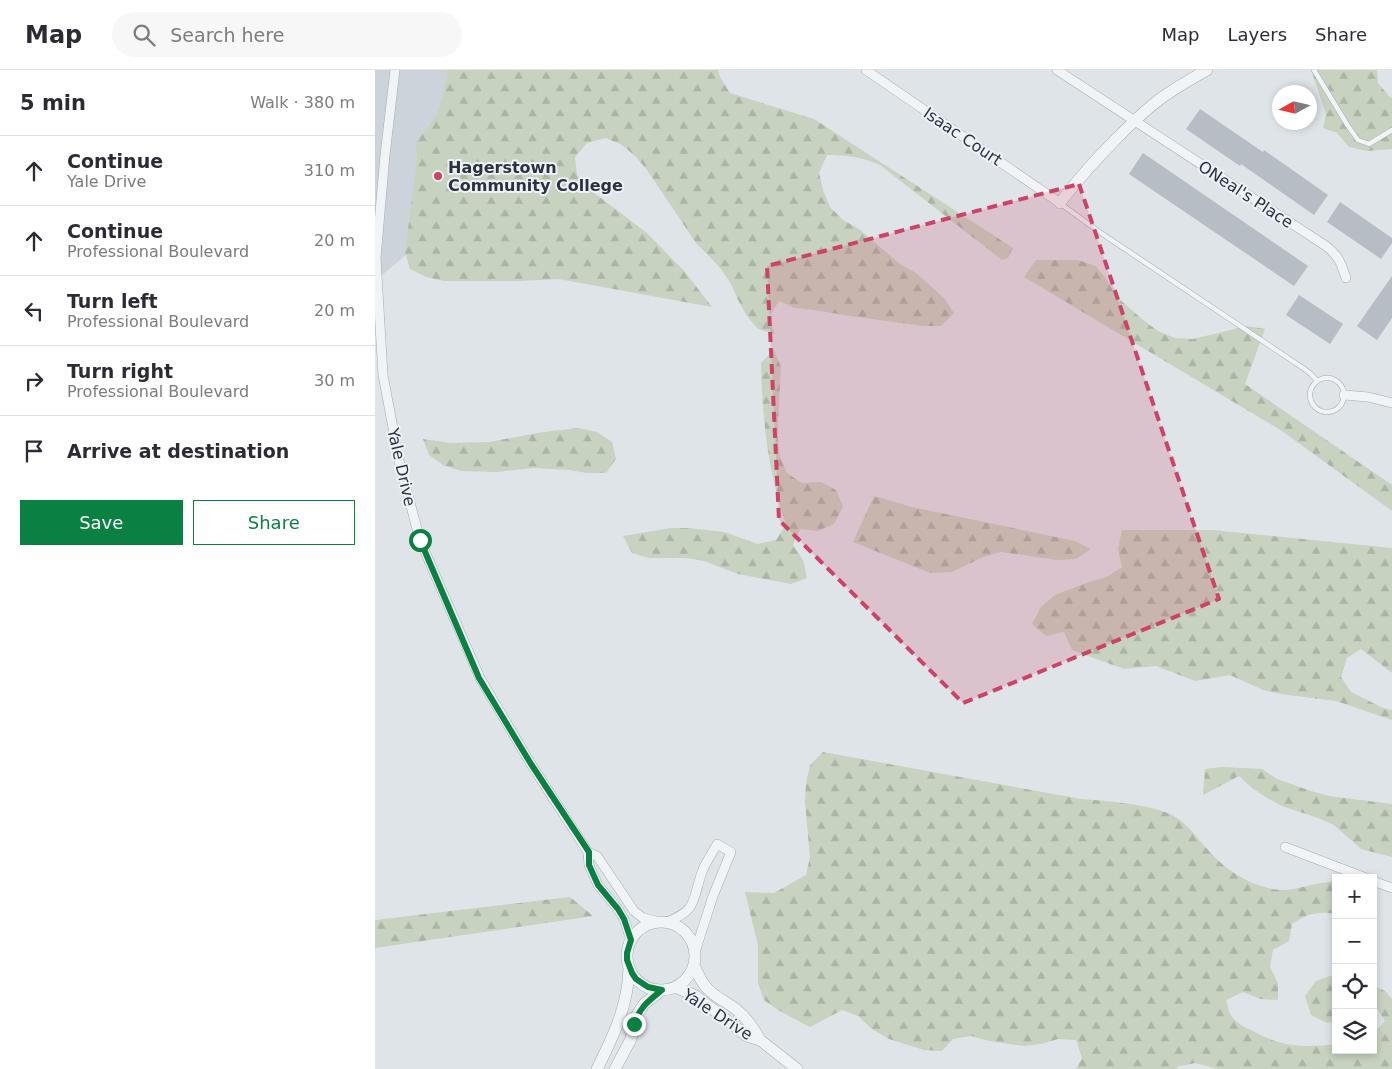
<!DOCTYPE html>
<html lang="en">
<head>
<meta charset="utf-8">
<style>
  body { margin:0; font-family:"DejaVu Sans",sans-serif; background:#f7f7f7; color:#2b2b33 }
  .controls { position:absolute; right:15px; bottom:15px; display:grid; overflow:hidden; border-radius:0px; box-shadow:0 2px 8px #0003 }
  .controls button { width:45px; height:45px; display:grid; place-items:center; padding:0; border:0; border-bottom:1px solid #e1e1e2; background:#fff; color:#2b2b33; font:25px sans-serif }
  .compass { position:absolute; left:897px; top:15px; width:45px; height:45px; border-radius:50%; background:#fff; box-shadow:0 2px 8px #0003; rotate:262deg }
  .stop { position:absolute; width:15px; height:15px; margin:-11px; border:4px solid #0b8043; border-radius:50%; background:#fff }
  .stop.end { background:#0b8043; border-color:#fff; box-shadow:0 1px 5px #0008 }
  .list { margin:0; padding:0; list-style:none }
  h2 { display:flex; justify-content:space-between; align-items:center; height:65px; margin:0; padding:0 20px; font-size:21px }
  h2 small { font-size:16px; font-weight:400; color:#7c7c81 }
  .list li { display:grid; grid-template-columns:32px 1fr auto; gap:15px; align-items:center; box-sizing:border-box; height:70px; padding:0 20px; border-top:1px solid #e1e1e2 }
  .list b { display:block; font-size:19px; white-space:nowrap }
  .list p { margin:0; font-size:16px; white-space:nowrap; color:#7c7c81 }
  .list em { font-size:16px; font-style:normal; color:#7c7c81 }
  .actions { display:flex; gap:10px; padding:15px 20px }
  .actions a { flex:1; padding:11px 0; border:1px solid #0b8043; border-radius:0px; text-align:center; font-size:18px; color:#0b8043 }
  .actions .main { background:#0b8043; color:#fff }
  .icon { flex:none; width:28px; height:28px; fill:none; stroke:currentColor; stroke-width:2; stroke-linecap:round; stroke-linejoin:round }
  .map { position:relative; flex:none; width:1017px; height:999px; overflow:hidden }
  header { display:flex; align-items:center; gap:30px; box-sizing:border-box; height:70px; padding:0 25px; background:#fff; border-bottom:1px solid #e1e1e2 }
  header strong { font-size:24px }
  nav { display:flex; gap:28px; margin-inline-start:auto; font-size:18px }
  .search { width:350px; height:45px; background:#f7f7f7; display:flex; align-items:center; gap:12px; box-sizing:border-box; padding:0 18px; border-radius:28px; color:#7c7c81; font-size:19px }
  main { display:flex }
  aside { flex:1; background:#fff }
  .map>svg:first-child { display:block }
</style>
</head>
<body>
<header>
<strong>Map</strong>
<div class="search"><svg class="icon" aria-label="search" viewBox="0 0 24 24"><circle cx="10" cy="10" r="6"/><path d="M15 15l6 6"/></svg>Search here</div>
<nav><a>Map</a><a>Layers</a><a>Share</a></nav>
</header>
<main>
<aside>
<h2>5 min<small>Walk · 380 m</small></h2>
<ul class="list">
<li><svg class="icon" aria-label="ahead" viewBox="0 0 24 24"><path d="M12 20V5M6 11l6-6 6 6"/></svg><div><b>Continue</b><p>Yale Drive</p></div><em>310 m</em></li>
<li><svg class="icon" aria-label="ahead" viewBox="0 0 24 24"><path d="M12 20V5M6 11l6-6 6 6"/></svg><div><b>Continue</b><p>Professional Boulevard</p></div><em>20 m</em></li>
<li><svg class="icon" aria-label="left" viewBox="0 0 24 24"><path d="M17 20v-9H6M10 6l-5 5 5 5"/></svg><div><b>Turn left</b><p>Professional Boulevard</p></div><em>20 m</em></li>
<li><svg class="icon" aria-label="right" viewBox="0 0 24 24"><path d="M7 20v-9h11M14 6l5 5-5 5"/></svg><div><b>Turn right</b><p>Professional Boulevard</p></div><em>30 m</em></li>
<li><svg class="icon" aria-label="arrive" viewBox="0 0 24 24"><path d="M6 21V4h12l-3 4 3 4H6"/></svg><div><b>Arrive at destination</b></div></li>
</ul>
<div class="actions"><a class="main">Save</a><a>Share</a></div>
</aside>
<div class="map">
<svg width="1017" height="999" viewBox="0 0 1017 999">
  <defs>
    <pattern id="forest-firs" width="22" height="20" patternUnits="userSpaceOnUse" patternTransform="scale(1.25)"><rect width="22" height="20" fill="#c7d2c0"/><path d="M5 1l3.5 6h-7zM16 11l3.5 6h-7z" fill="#abb5a6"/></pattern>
  </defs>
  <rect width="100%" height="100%" fill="#dfe4e8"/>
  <path fill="#cdd3da" d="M0 0H251L0 211Z"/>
  <path fill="url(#forest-firs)" d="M72 0H343L345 7 355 23 439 49 638 178 633 188 627 190 505 95C486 87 472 85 452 85L444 103 448 120 455 137 468 150 484 159 525 194 541 203 569 228 579 243 566 256H548L475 246 439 240 420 238 404 231 394 247 400 264 383 259 372 246 363 230 356 214 346 199 334 186 321 173 272 100 260 86 247 75 231 68 212 73 200 87 202 105 214 119 272 163 310 202 337 237 184 209 145 211H69L51 207 35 199 30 182 42 90 41 72 63 43 72 9Z
    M936 0H1002L1003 13 1014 26 1017 28V79L992 81 974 77 962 63 948 58 951 44Z
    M661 190H703L721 196 732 210 741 226 768 250 783 261 800 268 818 269 872 256 890 259 870 314 1017 415V441L907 361 649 207Z
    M399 280 406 297 403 351V369L405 387 412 403 427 413 446 412 461 420 468 437 459 454 443 461 425 459 418 475 428 490 432 508 416 514 363 504 329 491 311 488H274L257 483 248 466 296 458H314L349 462 383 474 401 470 411 454C393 403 387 347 386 293Z
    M204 358 222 362 237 372 241 389 231 403H212L194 400 158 398 122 402 86 401 68 395 54 385 48 369 76 373 114 372 168 362Z
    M499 426 537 437 700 471 716 479 701 489 683 490 626 482 608 487 577 502 555 503 478 472Z
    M747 460H838L1017 478V603L986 579 972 588 966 607 976 622 1008 638 1017 640V650L961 631 906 624 888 620 855 605 820 611 781 596 749 599 697 580 689 562 671 566 657 554 666 537 680 525 714 512 732 507 747 497 743 479Z
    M448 682 706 729C731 731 775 734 797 745 813 753 823 770 835 782 851 800 870 812 893 818 916 825 937 811 961 812V844C941 841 934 843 917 854L914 871 898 880 895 897 903 913V930L885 929 868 922 851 930C853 936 854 944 858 948 863 954 871 958 878 961 906 977 929 978 961 974V980H998V964L1010 951 1000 936H998V915L1010 921 1017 929V999H843L820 993 802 997 803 999H701L707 988 701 970 683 969 666 974 649 976 614 971 596 966 578 969 567 981 549 980 514 969 497 959 483 946 467 940 435 957 403 940 389 930 383 913V875L370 822 399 823 431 805 435 787 430 732 431 713 435 695Z
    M847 697 887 699 902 709 936 721 954 726 1017 734V787L986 779 959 755 943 748 907 736 892 728 877 718 864 706 828 725 830 699Z
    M195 827 218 846 0 878V850Z
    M958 905H961V950L952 953 936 945 930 926 941 911Z"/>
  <path fill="#b6bdc5" d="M825 39 888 82 889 80 953 125 939 145 866 94 865 96 811 59Z
    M768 83 933 196 919 216 754 104Z
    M965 132 1017 168V173L1006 189 952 152Z
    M1017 206V248L1002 270 982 256Z
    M924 225 968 254 955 274 911 245Z"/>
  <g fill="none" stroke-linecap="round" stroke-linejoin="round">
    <g stroke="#a4abb2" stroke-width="5.5">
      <path id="service" d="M939 0 973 56 983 70 994 74 1017 60
        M686 134 723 161 928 298 936 304 942 311
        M935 325a17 17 0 1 1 34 0a17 17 0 1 1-34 0Z"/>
    </g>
    <g stroke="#a4abb2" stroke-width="10">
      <path id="minor" d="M20 0 10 85 1 188 8 305 25 395 45 470 105 608 156 694 213 782 214 795 223 815 243 839 249 849 256 870
        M491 0 685 133
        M682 0 951 176C964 186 966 193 971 208
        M969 325 993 327 1017 333
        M910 777 991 808
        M213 782 222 786 259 841 268 848 285 852
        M998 811 1017 818
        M292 852C322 840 317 832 326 805 329 794 337 784 342 774L356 782 338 826 320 882"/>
    </g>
    <g stroke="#a4abb2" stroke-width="12">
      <path id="tertiary" d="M685 133C703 109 722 88 743 67 755 55 767 43 780 33 796 20 814 10 832 0
        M252 886a34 34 0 1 1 68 0a34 34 0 1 1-68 0Z
        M319 896C323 903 326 912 331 917 340 928 353 932 363 941 373 949 379 959 385 970
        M300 917 321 926 372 966 385 970 422 999
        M222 999C238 967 253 936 254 899
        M240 999 256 969 259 954 262 945 269 934 287 920"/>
    </g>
    <use href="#service" stroke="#f1f4f6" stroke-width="4.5"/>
    <use href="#minor" stroke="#f1f4f6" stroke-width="9"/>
    <use href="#tertiary" stroke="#f1f4f6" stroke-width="11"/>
  </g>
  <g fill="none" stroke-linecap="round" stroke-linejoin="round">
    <path stroke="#0b8043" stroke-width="6" d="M45 470 104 608 156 694 214 782V795L223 815 243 839 249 849 256 870 252 883V890L257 903 261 909 273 917 287 920C272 932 266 936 259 954"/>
  </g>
  <path fill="#cf4268" fill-opacity="0.2" stroke="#cf4268" stroke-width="4" stroke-dasharray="10 6" stroke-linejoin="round" d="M704 114 844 529 588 633 404 450 392 196Z"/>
  <circle fill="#cf4268" stroke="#eef2f6" stroke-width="2" cx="63" cy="106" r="5"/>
  <g text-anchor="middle" stroke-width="4" stroke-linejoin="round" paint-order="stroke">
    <g font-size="16" fill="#28333f" stroke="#eef2f6">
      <text transform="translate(588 66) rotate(34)" y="6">Isaac Court</text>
      <text transform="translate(871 124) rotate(33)" y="6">ONeal's Place</text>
      <text transform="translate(27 397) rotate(77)" y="6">Yale Drive</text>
      <text transform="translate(343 944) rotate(33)" y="6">Yale Drive</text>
    </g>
    <g font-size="16" font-weight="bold" fill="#28333f" stroke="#eef2f6" text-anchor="start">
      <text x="73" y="103">Hagerstown<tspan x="73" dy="18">Community College</tspan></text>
    </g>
  </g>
</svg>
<div class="controls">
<button>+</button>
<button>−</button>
<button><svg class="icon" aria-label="locate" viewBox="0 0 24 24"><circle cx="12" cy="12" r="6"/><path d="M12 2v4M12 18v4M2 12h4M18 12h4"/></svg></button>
<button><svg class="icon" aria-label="layers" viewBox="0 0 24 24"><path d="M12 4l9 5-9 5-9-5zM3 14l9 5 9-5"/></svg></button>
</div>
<svg class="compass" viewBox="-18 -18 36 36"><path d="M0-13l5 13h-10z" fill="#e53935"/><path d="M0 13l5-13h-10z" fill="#7c7c81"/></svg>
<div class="stop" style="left:45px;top:470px"></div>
<div class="stop end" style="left:259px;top:954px"></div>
</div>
</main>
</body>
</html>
